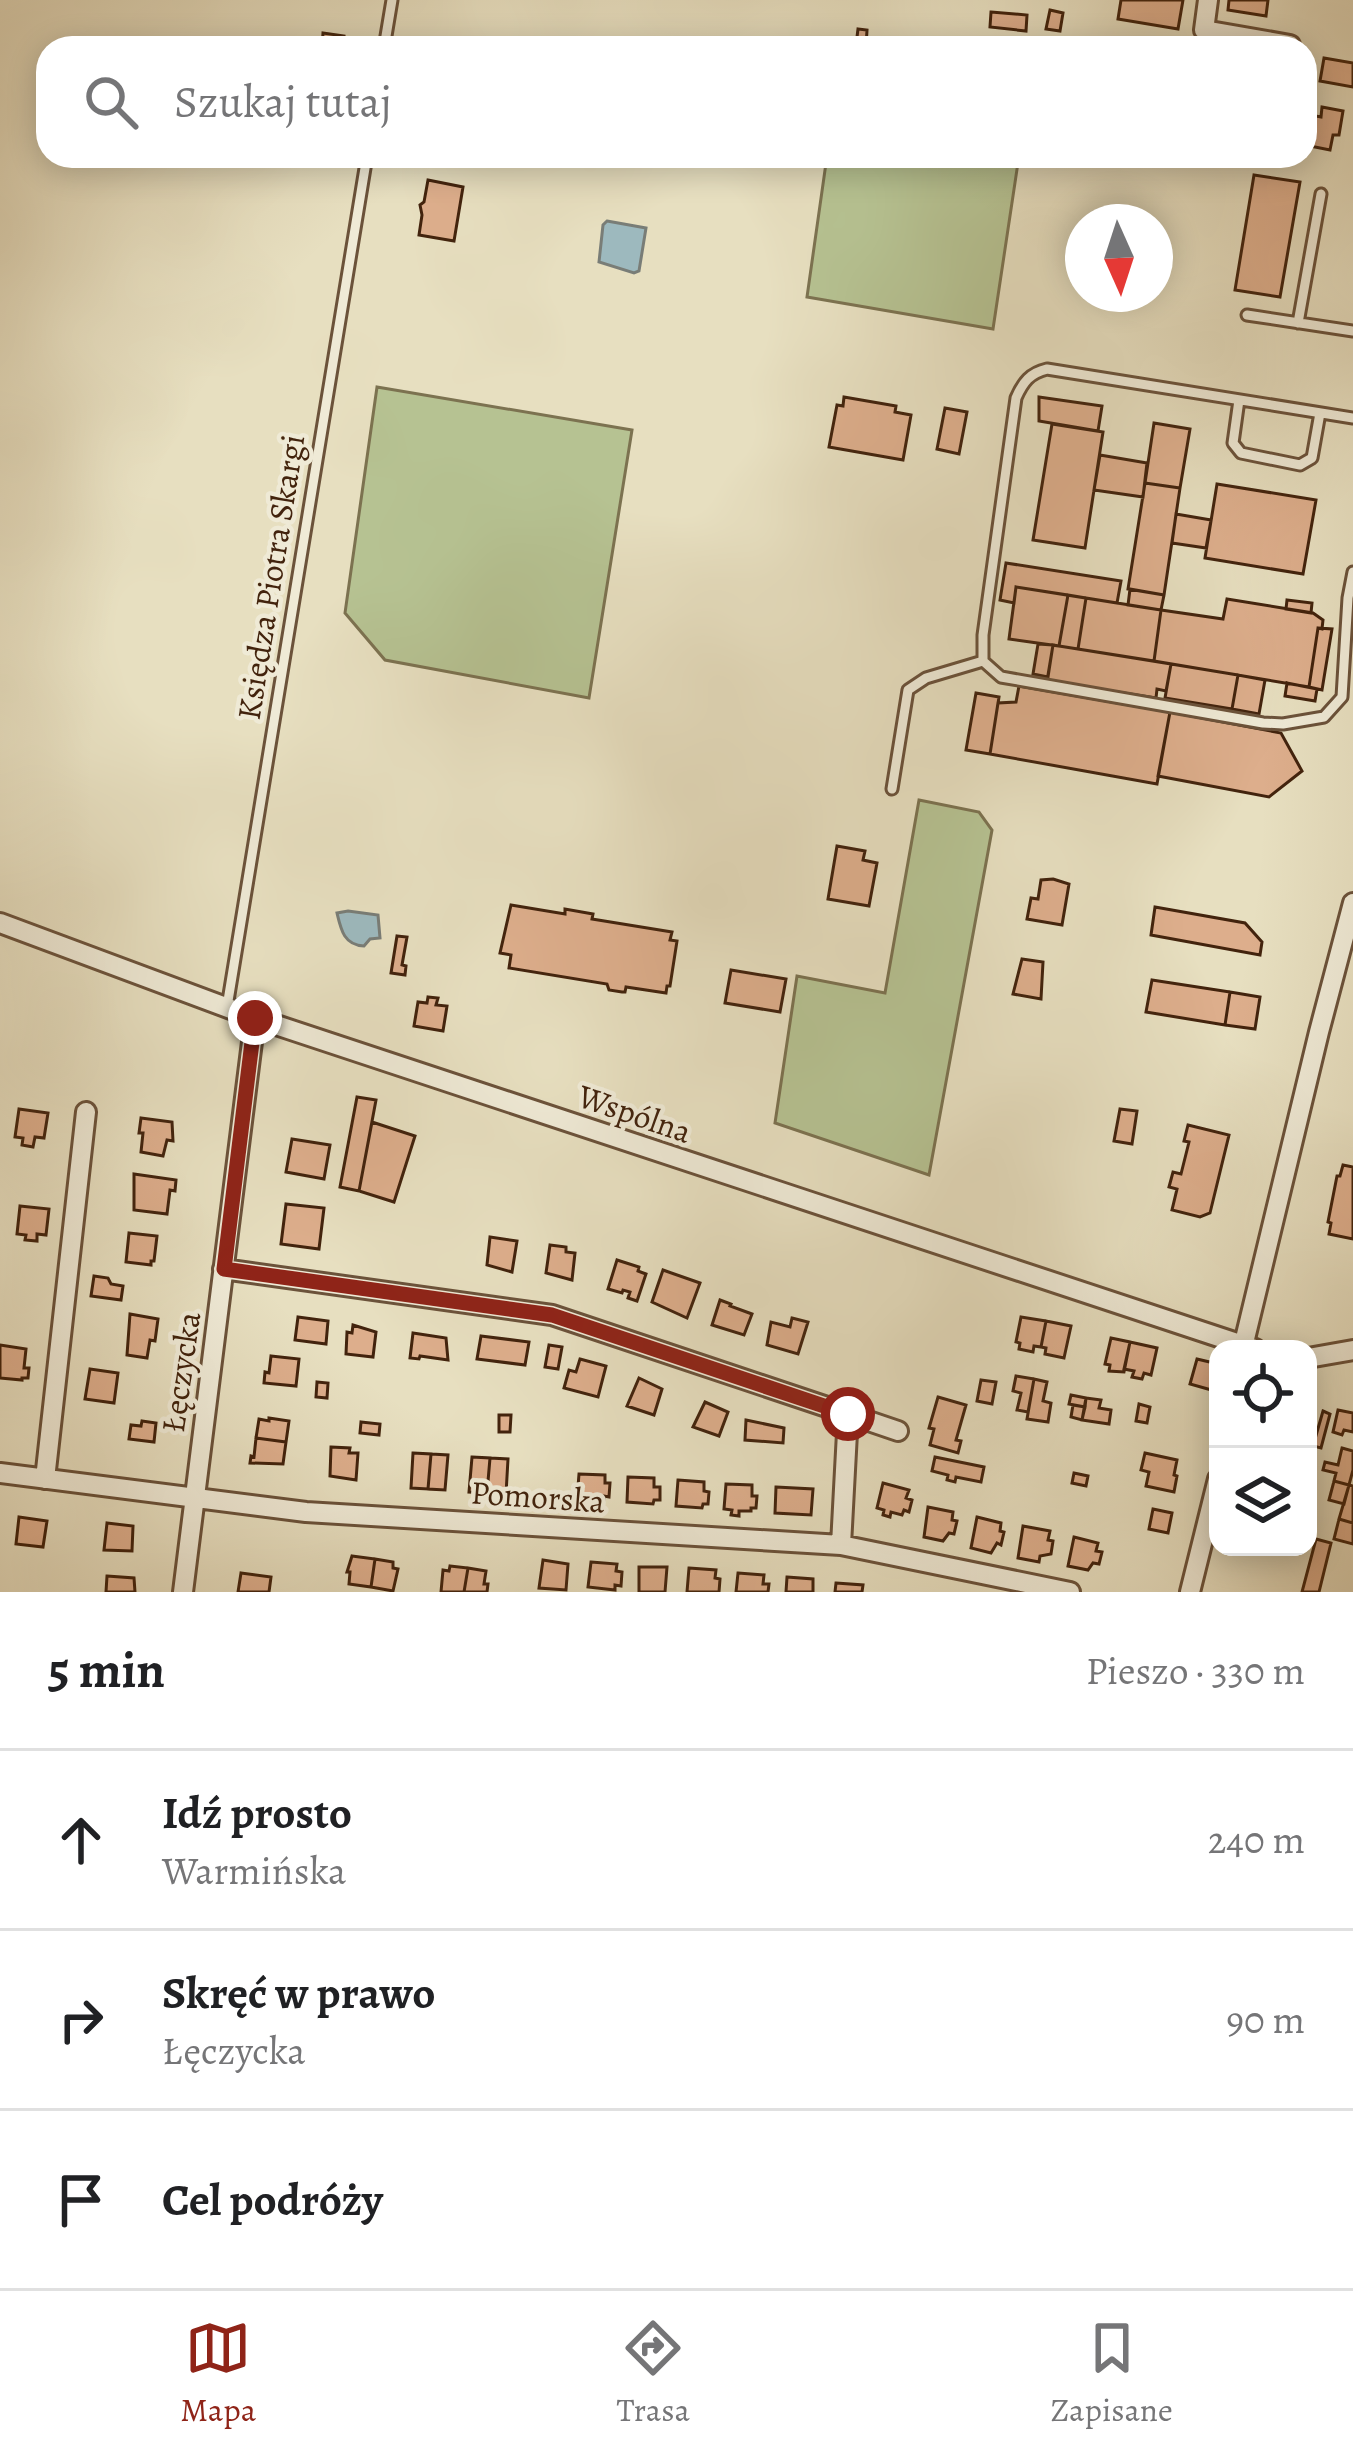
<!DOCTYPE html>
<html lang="pl">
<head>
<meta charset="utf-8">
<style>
  body { margin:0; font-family:Alegreya,serif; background:#f6f6f6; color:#202124 }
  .controls { position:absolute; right:36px; bottom:36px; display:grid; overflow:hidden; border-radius:24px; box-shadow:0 6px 30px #0003 }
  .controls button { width:108px; height:108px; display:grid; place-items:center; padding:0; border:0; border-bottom:3px solid #e0e0e0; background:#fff; color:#202124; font:60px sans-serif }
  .compass { position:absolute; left:1065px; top:204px; width:108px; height:108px; border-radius:50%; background:#fff; box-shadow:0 6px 30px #0003; rotate:177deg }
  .stop { position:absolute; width:36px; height:36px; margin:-27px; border:9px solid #8f2418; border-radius:50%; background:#fff }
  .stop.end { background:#8f2418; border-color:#fff; box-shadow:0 3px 12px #0008 }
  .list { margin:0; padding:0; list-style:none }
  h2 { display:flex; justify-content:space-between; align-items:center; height:156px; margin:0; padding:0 48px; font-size:51px }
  h2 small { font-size:39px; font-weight:400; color:#757577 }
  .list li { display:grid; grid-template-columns:78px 1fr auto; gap:36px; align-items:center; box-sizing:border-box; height:180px; padding:0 48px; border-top:3px solid #e0e0e0 }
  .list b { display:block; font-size:45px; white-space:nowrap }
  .list p { margin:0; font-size:39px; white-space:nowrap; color:#757577 }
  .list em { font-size:39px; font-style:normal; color:#757577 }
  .icon { flex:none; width:66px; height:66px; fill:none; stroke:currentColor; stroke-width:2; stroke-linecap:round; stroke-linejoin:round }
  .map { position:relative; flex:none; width:1353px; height:1592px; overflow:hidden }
  .search { position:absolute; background:#fff; box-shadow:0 6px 30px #0003; left:36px; right:36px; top:36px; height:132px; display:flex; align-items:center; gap:30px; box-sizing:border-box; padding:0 42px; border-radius:36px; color:#757577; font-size:45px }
  .sheet { height:696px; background:#fff }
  nav { display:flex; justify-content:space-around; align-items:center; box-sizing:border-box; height:168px; border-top:3px solid #e0e0e0; background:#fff; font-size:33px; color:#757577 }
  nav a { display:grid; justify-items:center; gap:6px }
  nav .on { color:#8f2418 }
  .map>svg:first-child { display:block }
</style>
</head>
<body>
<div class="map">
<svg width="1353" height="1592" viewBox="0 0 1353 1592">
  <rect width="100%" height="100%" fill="#e7dfc0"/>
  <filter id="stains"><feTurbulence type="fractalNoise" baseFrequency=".00167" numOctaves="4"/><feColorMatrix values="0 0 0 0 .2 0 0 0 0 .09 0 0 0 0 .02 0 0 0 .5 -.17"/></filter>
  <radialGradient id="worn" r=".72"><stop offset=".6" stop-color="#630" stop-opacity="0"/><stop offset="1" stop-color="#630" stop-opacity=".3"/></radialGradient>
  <path fill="#b6c292" stroke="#7c7250" stroke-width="3" d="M827 156H1019L993 329 807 297Z
    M377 387 632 430 589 698 385 660 345 613Z
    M919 800 979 812 992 830 929 1175 775 1123 797 976 885 993Z"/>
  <path fill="#9db9be" stroke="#797d77" stroke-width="3" d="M607 221 646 228 639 271 634 273 599 262 603 225Z
    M348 911 378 915 380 938 370 939 364 946C344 945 341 930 337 913Z"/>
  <path fill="#ddae8c" stroke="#42230d" stroke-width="3" d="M1121 0H1183L1178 29 1118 19Z
    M1229 0H1268L1266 16 1228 10Z
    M1050 10 1063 13 1060 31 1046 29Z
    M991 12 1027 15 1026 31 990 27Z
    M858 29 867 30 866 47 856 45Z
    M323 33 344 36 343 48H322Z
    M1324 58 1353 63V87L1320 81Z
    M1322 107 1343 111 1339 135H1333L1330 150 1305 145V114L1321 117Z
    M1254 175 1300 182 1280 297 1235 290Z
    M428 180 463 187 454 241 419 235 422 215 420 205 424 202Z
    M844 397 896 406 895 412 911 415 903 460 829 447 837 405 843 406Z
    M1039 397 1102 406 1098 431 1039 421Z
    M945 408 967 412 959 454 937 449Z
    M1154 423 1190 429 1180 488 1145 483Z
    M1052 424 1103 432 1085 548 1033 540Z
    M1100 455 1147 463 1143 497 1094 490Z
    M1145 483 1180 488 1164 595 1128 589Z
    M1217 484 1316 500 1303 574 1205 558Z
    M1176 514 1211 520 1206 548 1172 543Z
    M1006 563 1121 581 1117 603 1016 587 1014 603 1000 600Z
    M1016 587 1068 595 1059 646 1009 639Z
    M1130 589 1164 595 1161 610 1128 605Z
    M1068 595 1086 598 1078 649 1059 646Z
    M1086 598 1161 610 1154 661 1078 649Z
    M1227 599 1313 613 1323 620 1322 629 1318 628 1309 687 1154 661 1161 610 1223 619Z
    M1287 600 1312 603 1311 613 1286 609Z
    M1318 628 1332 629 1322 690 1309 687Z
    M1038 644 1053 645 1048 677 1033 674Z
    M1053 645 1171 664 1166 691 1157 689 1156 698 1047 681Z
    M1171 664 1238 675 1232 709 1165 698Z
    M1238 675 1265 680 1259 714 1232 709Z
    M1287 683 1317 689 1315 701 1285 696Z
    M1019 686 1170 712 1157 784 990 754 998 703 1016 702Z
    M976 693 999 697 990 754 966 750Z
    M1170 712 1281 733 1302 771 1269 797 1158 776Z
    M837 846 865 851 863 860 877 863 869 906 828 899Z
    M1053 879 1069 884 1062 925 1027 919 1031 898 1038 899 1041 880Z
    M511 905 565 914V909L593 914 592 919 672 932 670 940 677 941 670 986H667L666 993 626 987 625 992H622L609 990 607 984 509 968 511 955 500 953Z
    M1155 907 1245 923 1262 942 1260 955 1151 935Z
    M397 936 407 937 402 965 406 966 405 975 391 973Z
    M1022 959 1043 962 1041 999 1013 994Z
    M731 970 786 979 780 1012 725 1003Z
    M1152 980 1230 992 1225 1025 1146 1012Z
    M1230 992 1260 997 1255 1029 1225 1025Z
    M428 997 438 998 436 1005 447 1006 443 1031 414 1026 418 1002 427 1003Z
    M357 1097 376 1100 359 1191 340 1187Z
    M19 1109 48 1113 44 1138 35 1137 33 1147 22 1145 23 1138 15 1137Z
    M1120 1109 1137 1111 1132 1144 1114 1141Z
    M141 1118 172 1122 173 1141 167 1140 163 1156 141 1152 143 1133H139Z
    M372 1122 415 1136 394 1202 359 1191Z
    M1188 1125 1229 1135 1210 1213 1200 1217 1172 1210 1177 1189 1169 1187 1173 1172 1181 1174 1189 1142 1184 1141Z
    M292 1139 330 1145 324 1179 286 1172Z
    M1343 1165 1353 1167V1239L1329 1234 1331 1223 1328 1222 1337 1176H1340Z
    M134 1174 176 1180 175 1191 170 1190 167 1214 134 1210Z
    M286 1204 324 1208 319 1249 281 1244Z
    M20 1206 49 1209 46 1235 37 1234V1241L25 1240 26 1235 17 1234Z
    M129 1233 157 1236 154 1261H151V1265L126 1262Z
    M490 1237 517 1241 512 1272 487 1265Z
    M550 1245 566 1247V1252L575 1253 572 1280 546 1273Z
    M617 1260 639 1267 638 1271 646 1274 637 1301 628 1298 630 1292 623 1290 622 1293 608 1289Z
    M663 1270 700 1283 687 1318 652 1302Z
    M94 1276 108 1278 111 1284 123 1286 121 1300 91 1296Z
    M720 1300 731 1304 730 1306 752 1314 744 1335 712 1325Z
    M130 1314 158 1319 155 1341 150 1340 147 1358 127 1355Z
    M298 1317 328 1321 326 1344 295 1340Z
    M1021 1317 1046 1321 1041 1347 1034 1346 1033 1352 1019 1349 1020 1343 1016 1342Z
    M792 1318 808 1322 798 1354 767 1345 771 1322 790 1327Z
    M1046 1321 1071 1326 1064 1358 1045 1354 1046 1348 1041 1347Z
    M353 1325 376 1332 373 1357 346 1354 347 1332 352 1333Z
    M413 1333 446 1338 448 1360 420 1356 419 1359 410 1358Z
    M481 1336 529 1342 525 1365 477 1359Z
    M1111 1338 1130 1342 1124 1372 1109 1371 1110 1365 1105 1364Z
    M1130 1342 1157 1348 1151 1375 1144 1373 1142 1379 1132 1377 1134 1371 1124 1369Z
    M0 1345 26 1349 24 1368H29L28 1378H22V1380L0 1378Z
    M549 1345 562 1347 558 1369 545 1367Z
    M271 1356 299 1359 296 1386 264 1383 265 1372 269 1373Z
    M580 1359 606 1366 598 1397 564 1388 569 1370 576 1372Z
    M1197 1359 1218 1364 1215 1391 1190 1384Z
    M90 1369 118 1373 114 1403 85 1399Z
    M1016 1376 1034 1379 1028 1412 1017 1410 1021 1393 1013 1391Z
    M639 1378 662 1389 654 1415 627 1406Z
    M1034 1379 1047 1382 1043 1401 1051 1403 1048 1422 1027 1419Z
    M981 1380 996 1382 992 1404 977 1401Z
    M317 1382 328 1383 327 1398 316 1397Z
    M1071 1395 1086 1398 1085 1407 1069 1404Z
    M938 1397 966 1405 956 1440 961 1441 958 1453 930 1445 934 1429 929 1428Z
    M1086 1398 1101 1400 1099 1408 1111 1410 1109 1424 1082 1420Z
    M705 1402 728 1412 719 1436 693 1427Z
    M1139 1404 1150 1407 1147 1423 1136 1421Z
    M1073 1405 1085 1407 1082 1420 1071 1417Z
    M1338 1410 1353 1413V1432L1344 1430 1342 1435 1333 1432Z
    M1323 1411 1330 1414 1321 1448 1313 1446Z
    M499 1415H511L510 1432H499Z
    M269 1418 289 1421 286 1442 256 1438 259 1419 269 1421Z
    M746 1420 784 1428 783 1443 745 1440Z
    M142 1421 156 1423 154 1442 129 1439 131 1425 141 1426Z
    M361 1422 380 1424 379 1435 360 1433Z
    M256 1438 286 1442 283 1464 250 1463 251 1456 254 1457Z
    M331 1447 350 1448 349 1453H358L356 1480 330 1476Z
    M1342 1448 1353 1451V1470L1349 1485 1334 1481 1336 1473 1323 1470 1325 1462 1338 1465Z
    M413 1453 431 1454 428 1489 411 1488Z
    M1145 1453 1177 1460 1174 1475 1177 1476 1174 1492 1146 1486 1149 1472 1141 1470Z
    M431 1454 448 1455 445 1490 428 1489Z
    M472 1457 490 1458 487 1493 469 1492Z
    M935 1457 984 1467 981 1482 956 1477 955 1482 947 1480 948 1475 932 1471Z
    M490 1458 508 1459 506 1494 487 1493Z
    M1074 1473 1088 1476 1086 1486 1072 1483Z
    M579 1474 605 1475V1483H610L609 1497 604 1496V1500L577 1499Z
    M628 1477 654 1478V1487H660V1500H654L653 1504 627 1502Z
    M678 1480 704 1482V1491L709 1492 708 1504H703L702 1508 676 1506Z
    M1334 1481 1349 1485 1344 1504 1329 1500Z
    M883 1483 909 1490 906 1498 912 1500 909 1512 904 1510 902 1515 891 1512 890 1517 883 1515 884 1510 877 1508Z
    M726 1484 752 1485V1496H757L756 1508H751V1511H739V1516L731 1515 732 1510 724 1509Z
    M1349 1485 1353 1486V1523L1339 1519Z
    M776 1487 813 1489 811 1515 775 1513Z
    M928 1507 953 1512 952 1520 957 1521 954 1534 949 1533 943 1541 924 1537Z
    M1153 1509 1172 1513 1168 1533 1149 1529Z
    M19 1517 47 1521 43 1547 16 1544Z
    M977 1517 1001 1523 1000 1531 1004 1532 1001 1545 997 1543 991 1553 971 1548Z
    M1339 1519 1353 1523V1544L1334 1539Z
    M107 1523 133 1526 132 1551 104 1550Z
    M1023 1526 1050 1531 1048 1540 1053 1541 1051 1554 1040 1556 1039 1562 1018 1558Z
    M1074 1537 1098 1543 1096 1551 1102 1552 1099 1564 1093 1563 1088 1570 1068 1566Z
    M1316 1539 1331 1543 1319 1592H1302Z
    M352 1556 375 1559 371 1587 349 1584 350 1572H347Z
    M375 1559 393 1562V1568L398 1569 393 1591 371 1587Z
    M543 1560 568 1564 566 1590 539 1588Z
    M591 1562 617 1564 616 1571 622 1572 621 1586 615 1585V1590L588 1587Z
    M450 1566 468 1568 464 1592H441L443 1570 449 1571Z
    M639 1567H667L665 1592H639Z
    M468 1568 486 1571 484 1584H488L487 1592H464Z
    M689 1568 716 1570 715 1578 720 1579 719 1592H687Z
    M241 1573 271 1577 269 1592H238Z
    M738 1573 764 1575 763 1584H769L768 1592H736Z
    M107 1576 134 1578 135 1592H106Z
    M787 1577 813 1579V1592H786Z
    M836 1583 863 1585 862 1592H835Z"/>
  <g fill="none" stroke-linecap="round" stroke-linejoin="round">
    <g stroke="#6b523a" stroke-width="15">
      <path id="service" d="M384 48 392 0
        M1247 315 1353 331
        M1298 323 1321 194
        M1239 400 1233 443 1241 453 1300 465 1312 458 1320 413
        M1353 418 1047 369C1030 373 1023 382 1016 398L983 635V661L1001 677 1263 723 1283 724 1324 717 1342 697 1348 598 1353 572
        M892 789 908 690 926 678 983 661
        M227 1007 367 156"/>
    </g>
    <g stroke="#6b523a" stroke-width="24">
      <path id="minor" d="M1208 0 1204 30 1290 45
        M0 923 255 1018 1255 1349
        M223 1269 552 1315 848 1414 841 1545
        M1244 1343 1319 1032 1353 903
        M1308 1358 1353 1350
        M848 1414 898 1431
        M0 1473 306 1512 841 1545 1070 1592
        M45 1479 86 1112
        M183 1592 255 1018
        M1190 1592 1218 1479"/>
    </g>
    <use href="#service" stroke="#efead6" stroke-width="9"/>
    <use href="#minor" stroke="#efead6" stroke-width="18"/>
  </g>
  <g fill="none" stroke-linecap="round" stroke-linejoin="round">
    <path stroke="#8f2418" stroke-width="15" d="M255 1018 224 1269 552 1315 848 1414"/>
  </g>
  <g text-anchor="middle" stroke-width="9" stroke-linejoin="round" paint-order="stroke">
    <g font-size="33" fill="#42230d" stroke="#efead6">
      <text transform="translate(270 577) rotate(-81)" y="12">Księdza Piotra Skargi</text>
      <text transform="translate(635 1113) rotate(19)" y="12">Wspólna</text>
      <text transform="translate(180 1372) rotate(-82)" y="12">Łęczycka</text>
      <text transform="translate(538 1496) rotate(4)" y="12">Pomorska</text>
    </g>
  </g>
  <rect width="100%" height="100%" filter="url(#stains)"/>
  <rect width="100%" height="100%" fill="url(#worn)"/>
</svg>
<div class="controls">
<button><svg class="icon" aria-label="locate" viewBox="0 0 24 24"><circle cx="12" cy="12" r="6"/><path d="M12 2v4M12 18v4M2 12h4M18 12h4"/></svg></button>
<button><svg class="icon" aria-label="layers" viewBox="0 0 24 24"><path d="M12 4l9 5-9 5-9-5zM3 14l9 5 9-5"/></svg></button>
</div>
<svg class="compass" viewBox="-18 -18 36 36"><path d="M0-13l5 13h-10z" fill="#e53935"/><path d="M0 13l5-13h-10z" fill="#757577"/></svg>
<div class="stop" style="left:848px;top:1414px"></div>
<div class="stop end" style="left:255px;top:1018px"></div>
<div class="search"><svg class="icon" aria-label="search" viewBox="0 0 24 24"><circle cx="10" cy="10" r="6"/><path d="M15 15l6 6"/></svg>Szukaj tutaj</div>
</div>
<section class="sheet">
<h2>5 min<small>Pieszo · 330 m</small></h2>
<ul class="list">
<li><svg class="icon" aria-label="ahead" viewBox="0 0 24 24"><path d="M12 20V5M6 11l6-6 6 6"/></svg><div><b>Idź prosto</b><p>Warmińska</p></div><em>240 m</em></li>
<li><svg class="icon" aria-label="right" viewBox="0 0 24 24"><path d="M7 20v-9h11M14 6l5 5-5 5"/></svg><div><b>Skręć w prawo</b><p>Łęczycka</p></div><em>90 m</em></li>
<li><svg class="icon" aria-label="arrive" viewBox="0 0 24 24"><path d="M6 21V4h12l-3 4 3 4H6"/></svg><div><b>Cel podróży</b></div></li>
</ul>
</section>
<nav>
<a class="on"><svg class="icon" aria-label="map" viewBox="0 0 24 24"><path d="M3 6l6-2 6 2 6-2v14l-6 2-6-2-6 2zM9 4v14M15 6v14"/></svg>Mapa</a>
<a><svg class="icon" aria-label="directions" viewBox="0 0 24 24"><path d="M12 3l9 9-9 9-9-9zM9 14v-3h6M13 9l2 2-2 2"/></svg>Trasa</a>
<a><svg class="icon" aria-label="saved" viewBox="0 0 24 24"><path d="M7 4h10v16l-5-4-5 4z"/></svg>Zapisane</a>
</nav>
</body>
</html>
